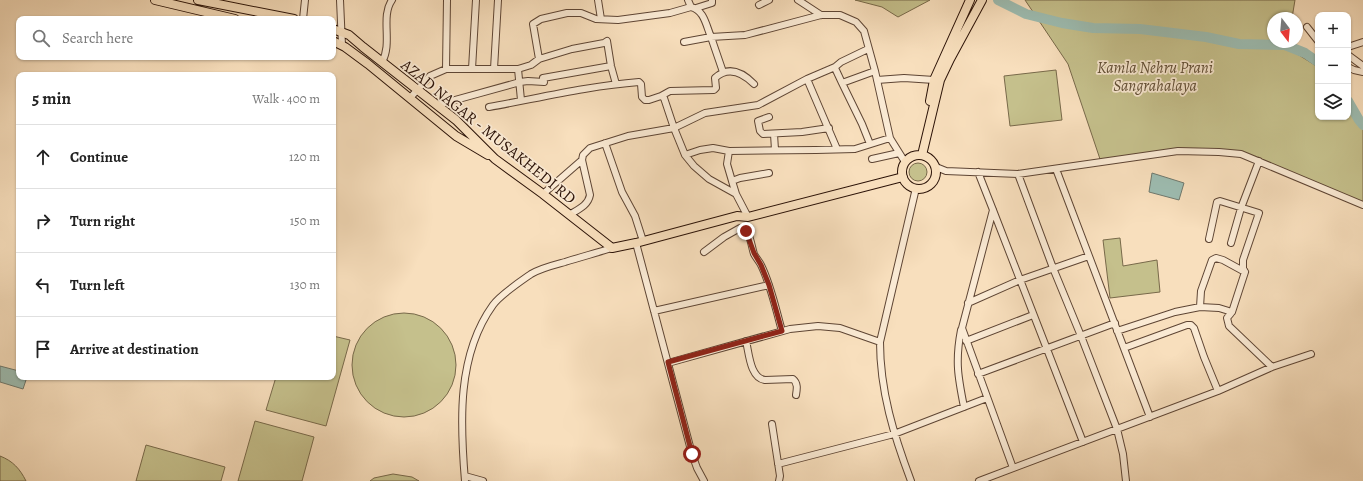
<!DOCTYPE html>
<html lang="en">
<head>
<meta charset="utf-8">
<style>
  body { margin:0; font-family:Alegreya,serif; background:#f2f2f2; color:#222 }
  .controls { position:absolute; right:12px; top:12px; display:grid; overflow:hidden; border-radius:8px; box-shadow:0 1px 3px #0004 }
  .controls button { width:36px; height:36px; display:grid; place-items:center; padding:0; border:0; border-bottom:1px solid #e0e0e0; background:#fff; color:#222; font:20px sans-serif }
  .compass { position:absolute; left:1267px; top:12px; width:36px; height:36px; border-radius:50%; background:#fff; box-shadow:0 1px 3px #0004; rotate:164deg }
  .stop { position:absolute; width:12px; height:12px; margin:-9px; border:3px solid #8f2418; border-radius:50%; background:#fff }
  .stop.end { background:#8f2418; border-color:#fff; box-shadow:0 1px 4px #0008 }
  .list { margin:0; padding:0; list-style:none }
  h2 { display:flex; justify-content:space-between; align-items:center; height:52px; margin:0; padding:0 16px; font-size:17px }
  h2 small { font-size:13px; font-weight:400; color:#767676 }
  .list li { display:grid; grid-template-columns:26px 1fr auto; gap:12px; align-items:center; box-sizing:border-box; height:64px; padding:0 16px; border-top:1px solid #e0e0e0 }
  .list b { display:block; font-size:15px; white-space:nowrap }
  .list em { font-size:13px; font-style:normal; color:#767676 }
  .icon { flex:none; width:22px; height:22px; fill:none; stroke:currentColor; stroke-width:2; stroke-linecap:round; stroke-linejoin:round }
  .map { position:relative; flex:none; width:1363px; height:481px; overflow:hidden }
  .search { position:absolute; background:#fff; box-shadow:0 1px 3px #0004; left:16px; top:16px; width:320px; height:44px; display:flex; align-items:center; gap:10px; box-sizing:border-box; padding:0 14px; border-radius:8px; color:#767676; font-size:15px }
  .panel { position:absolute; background:#fff; box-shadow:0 1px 3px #0004; left:16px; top:72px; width:320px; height:308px; border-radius:8px }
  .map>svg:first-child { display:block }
</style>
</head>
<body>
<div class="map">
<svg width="1363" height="481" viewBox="0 0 1363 481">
  <rect width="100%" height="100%" fill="#f8dfbd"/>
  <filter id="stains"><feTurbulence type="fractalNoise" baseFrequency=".005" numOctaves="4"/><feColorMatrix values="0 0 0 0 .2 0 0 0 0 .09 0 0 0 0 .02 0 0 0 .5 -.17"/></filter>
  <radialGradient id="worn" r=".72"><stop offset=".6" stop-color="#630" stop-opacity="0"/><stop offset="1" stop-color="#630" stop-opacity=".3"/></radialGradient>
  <path fill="#c5c08c" stroke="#78694a" d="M855 0H930L898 17 882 7Z
    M1025 0H1295L1292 18H1273V42H1287L1286 47 1318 67V117H1348V103L1363 127V205L1241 154 1178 151 1101 162 1068 64Z
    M1056 70 1062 120 1010 126 1004 76Z
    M909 172a9 9 0 1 1 18 0a9 9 0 1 1-18 0Z
    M1120 238 1123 266 1157 260 1160 292 1110 298 1103 240Z
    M352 365a52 52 0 1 1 104 0a52 52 0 1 1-104 0Z
    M333 336 350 340 326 426 266 410 276 377H333Z
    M255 421 314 437 302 481H238Z
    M146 445 225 467 221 481H136Z
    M0 456C13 461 20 469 26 481H0Z
    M393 474 412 477 419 481H370L374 478Z"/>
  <path fill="#9dbdb2" stroke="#6f796e" d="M1152 173 1184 183 1179 200 1149 192Z
    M0 366 19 371V377H27L23 389 0 382Z"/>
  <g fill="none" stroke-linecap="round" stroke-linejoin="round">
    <path stroke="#9dbdb2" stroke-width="10" d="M998 0 1026 14 1062 23 1093 28 1140 29 1206 37 1239 44 1285 45 1305 53 1318 62
      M1348 101 1359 120 1363 125"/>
    <g stroke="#5e4534" stroke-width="8">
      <path id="minor" d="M340 0 342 45
        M598 0 601 19
        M798 0 821 15
        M759 5 769 0
        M691 7C704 10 706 25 711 37L745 35 821 15H840L856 22 864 31 875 71 890 138 905 162
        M696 8 712 3V0
        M303 19 305 0
        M1307 27 1318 41
        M684 42 711 37 723 72
        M1348 47 1363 42
        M1348 55 1363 66
        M539 59 572 49 604 43 607 41 611 66 616 84
        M382 62C393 43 380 17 392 0
        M1348 67 1354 70 1363 72
        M835 68 842 83
        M446 69 447 0
        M472 69 476 0
        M494 69 498 0
        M518 69 521 100
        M807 79 837 149
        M877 80 904 78 934 80
        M661 96 670 91 714 90 716 88 715 78C729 65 743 73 754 84
        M410 98 430 76 446 69H518L531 65 539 59 533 24 541 19 567 13H581L596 19 618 20 670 13 691 7 688 0
        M437 105 520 82 528 81 544 82 543 78 611 66
        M489 107C539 98 588 86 639 82L641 84 642 97 645 100H649L661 96 664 98 674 128 705 113 758 105 807 79 835 67 841 62 868 49
        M769 117 758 121 760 131 763 134 802 132 829 128
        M774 134 775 150
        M605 143 622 192 635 216 643 241
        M870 144 862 124 842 83 875 71
        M729 151 727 164 732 181
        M685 155 700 150 713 148 729 151 816 150 855 149 890 138
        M872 159 899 153
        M936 167 946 171 1018 174 1178 151 1219 152 1241 154 1363 205
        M1056 169 1150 417
        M978 172 993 210 1083 442
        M1018 174 1053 268 1081 336 1117 429 1123 454 1126 481
        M543 194 582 160
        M736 194 732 181 740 178 769 173
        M993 210 962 328 1013 468
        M569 215C577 210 588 206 590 195L582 160 583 155 590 148 628 136 674 128 685 155 694 166 709 179 736 194 748 217
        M1209 239 1217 202 1220 201 1259 213 1243 260V268L1245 272 1232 312 1227 318 1229 326 1272 367
        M636 243 692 454 697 468 704 481
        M1231 243 1241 208 1259 161
        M704 252 724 237 740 228C751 230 751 246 754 254 756 258 759 261 761 265 771 285 776 310 782 331
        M968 303 1020 280 1089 256
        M1200 307 1219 308 1232 312
        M654 311 769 285
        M961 330C955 361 958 377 964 407
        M1117 331 1175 312 1200 307 1201 291 1212 260 1216 258 1223 260 1245 272
        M746 341C749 353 750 378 765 380L793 379C798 383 797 389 796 395
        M966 341 1033 315
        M1124 348 1187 325H1191L1194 328 1204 357 1218 391
        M668 363 790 329 818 326 840 328 880 342
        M978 374 1115 323
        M772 424 780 476 779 481
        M778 464 894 434 987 398
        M465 476 483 481
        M465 481C460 422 457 355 493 305 500 295 521 281 531 274 541 268 554 265 565 262 581 257 596 253 612 248
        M911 481C894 436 880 391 880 342L916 188
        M979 481 1218 391 1272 367 1311 354"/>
    </g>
    <g stroke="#2b1207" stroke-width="10">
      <path id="major" d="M155 0 235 19
        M198 0 294 19
        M333 29 349 35 363 47 456 120 495 159 543 194 612 248 636 243 737 216 748 217 903 177
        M333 41 345 47 368 64 456 136 488 155
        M930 101 934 80 970 0
        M902 172a17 17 0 1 1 34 0a17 17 0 1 1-34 0Z
        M922 155 940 80 950 59 982 0"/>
    </g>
    <use href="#minor" stroke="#faead4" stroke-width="6"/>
    <use href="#major" stroke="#f8dfbd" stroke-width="8"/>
  </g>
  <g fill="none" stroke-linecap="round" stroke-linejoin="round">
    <path stroke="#8f2418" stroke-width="5" d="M692 454 668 362 782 331 769 285 761 265 754 253 746 231"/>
  </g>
  <g text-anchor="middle" stroke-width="3.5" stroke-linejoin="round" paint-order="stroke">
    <g font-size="16" font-style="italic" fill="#614f36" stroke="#faead4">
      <text x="1155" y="73">Kamla Nehru Prani<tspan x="1155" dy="18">Sangrahalaya</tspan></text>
    </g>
    <g font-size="16" fill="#2b1207" stroke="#faead4">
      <text transform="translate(489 131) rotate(39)" y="6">AZAD NAGAR - MUSAKHEDI RD</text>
    </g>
  </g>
  <rect width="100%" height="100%" filter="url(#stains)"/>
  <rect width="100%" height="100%" fill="url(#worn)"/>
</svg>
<div class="controls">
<button>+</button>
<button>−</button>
<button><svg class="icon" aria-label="layers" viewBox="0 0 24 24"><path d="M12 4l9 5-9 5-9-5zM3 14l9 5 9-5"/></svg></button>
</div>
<svg class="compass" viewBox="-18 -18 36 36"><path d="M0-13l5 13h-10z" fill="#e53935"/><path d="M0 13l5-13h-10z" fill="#767676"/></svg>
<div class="stop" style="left:692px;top:454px"></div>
<div class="stop end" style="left:746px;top:231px"></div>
<div class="search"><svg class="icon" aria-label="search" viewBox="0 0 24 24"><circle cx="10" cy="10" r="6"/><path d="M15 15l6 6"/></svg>Search here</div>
<section class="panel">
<h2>5 min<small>Walk · 400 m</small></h2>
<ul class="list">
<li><svg class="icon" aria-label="ahead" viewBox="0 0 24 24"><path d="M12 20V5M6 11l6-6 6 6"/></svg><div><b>Continue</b></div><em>120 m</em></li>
<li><svg class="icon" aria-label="right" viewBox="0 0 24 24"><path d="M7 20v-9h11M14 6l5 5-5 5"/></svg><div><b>Turn right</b></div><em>150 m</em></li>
<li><svg class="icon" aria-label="left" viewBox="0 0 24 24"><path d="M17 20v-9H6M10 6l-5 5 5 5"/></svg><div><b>Turn left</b></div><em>130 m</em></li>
<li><svg class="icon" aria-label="arrive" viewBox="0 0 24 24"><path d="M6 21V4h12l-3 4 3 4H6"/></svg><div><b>Arrive at destination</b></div></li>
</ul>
</section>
</div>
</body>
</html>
